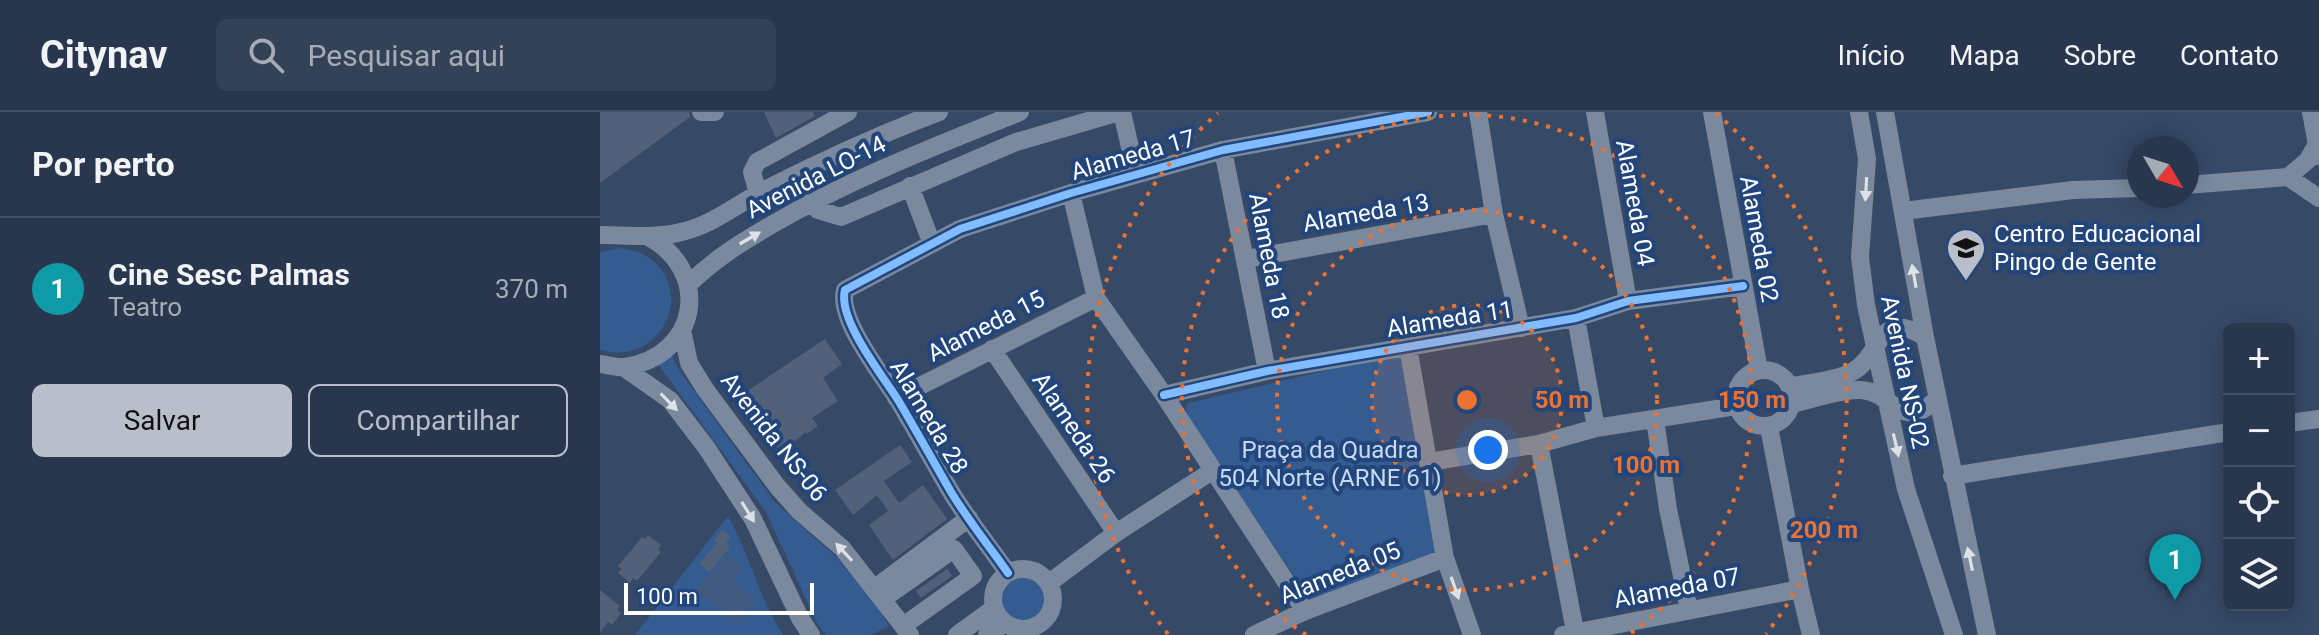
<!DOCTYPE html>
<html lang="pt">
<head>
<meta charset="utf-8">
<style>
  body { margin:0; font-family:Roboto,sans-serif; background:#344257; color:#f1f3f6 }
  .controls { position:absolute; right:24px; bottom:24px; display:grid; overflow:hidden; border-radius:12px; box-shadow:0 4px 20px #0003 }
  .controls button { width:72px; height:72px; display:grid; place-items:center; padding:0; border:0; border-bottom:2px solid #445165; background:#28374d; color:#f1f3f6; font:40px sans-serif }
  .compass { position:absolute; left:1527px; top:24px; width:72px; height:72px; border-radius:50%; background:#28374d; box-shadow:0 4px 20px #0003; rotate:129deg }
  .scale { position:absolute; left:24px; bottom:20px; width:190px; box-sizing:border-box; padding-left:8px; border:4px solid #fff; border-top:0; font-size:22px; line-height:28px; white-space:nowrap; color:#fff; -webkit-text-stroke:6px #22457b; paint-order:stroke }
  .you { position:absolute; left:888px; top:338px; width:28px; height:28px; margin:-20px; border:6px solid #fff; border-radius:50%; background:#1a73e8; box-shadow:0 0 0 12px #1a73e833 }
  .badge { display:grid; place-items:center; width:52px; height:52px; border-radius:50%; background:#b9bfca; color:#fff; font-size:26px; font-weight:700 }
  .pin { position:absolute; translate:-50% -66px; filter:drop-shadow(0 2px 4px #0008) }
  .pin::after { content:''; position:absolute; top:42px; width:28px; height:24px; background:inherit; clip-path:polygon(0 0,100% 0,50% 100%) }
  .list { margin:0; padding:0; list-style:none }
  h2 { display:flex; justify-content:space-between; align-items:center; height:104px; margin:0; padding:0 32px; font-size:34px }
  h2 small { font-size:26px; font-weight:400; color:#a5acb6 }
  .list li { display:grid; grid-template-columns:52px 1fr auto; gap:24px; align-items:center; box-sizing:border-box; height:144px; padding:0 32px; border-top:2px solid #445165 }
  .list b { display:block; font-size:30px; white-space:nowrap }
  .list p { margin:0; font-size:26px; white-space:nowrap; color:#a5acb6 }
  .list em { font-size:26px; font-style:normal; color:#a5acb6 }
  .actions { display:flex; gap:16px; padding:24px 32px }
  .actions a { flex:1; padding:18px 0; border:2px solid #b9bfca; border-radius:12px; text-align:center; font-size:28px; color:#b9bfca }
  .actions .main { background:#b9bfca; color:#111 }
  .icon { flex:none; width:44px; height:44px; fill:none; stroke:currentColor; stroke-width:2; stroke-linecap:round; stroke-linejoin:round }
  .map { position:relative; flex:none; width:1719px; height:523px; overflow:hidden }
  header { display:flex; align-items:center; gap:48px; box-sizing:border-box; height:112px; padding:0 40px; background:#28374d; border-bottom:2px solid #445165 }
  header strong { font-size:38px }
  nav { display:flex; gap:44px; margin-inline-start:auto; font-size:28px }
  .search { width:560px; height:72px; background:#344257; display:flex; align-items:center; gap:20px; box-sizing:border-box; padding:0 28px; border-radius:12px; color:#a5acb6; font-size:30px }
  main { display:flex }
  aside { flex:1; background:#28374d }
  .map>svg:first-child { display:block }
</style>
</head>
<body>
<header>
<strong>Citynav</strong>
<div class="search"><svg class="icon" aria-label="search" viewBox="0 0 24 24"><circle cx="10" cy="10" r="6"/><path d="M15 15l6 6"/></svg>Pesquisar aqui</div>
<nav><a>Início</a><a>Mapa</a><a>Sobre</a><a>Contato</a></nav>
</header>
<main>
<aside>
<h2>Por perto<small></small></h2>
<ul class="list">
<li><span class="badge" style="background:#0f9aa8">1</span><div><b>Cine Sesc Palmas</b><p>Teatro</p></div><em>370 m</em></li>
</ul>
<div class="actions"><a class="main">Salvar</a><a>Compartilhar</a></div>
</aside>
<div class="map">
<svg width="1719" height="523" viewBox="0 0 1719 523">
  <rect width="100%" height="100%" fill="#364967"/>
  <path fill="#355c91" d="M21 136C28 138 38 139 45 143 99 177 62 255 0 238V140Z
    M804 240 841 441 711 490 589 307 586 296 588 291Z
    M70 241 81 261 174 389 238 447 277 494 289 514 271 523H226L217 511 166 400 58 252Z
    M128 404C150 444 158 483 183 523H35Z
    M401 488a22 22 0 1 1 44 0a22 22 0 1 1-44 0Z"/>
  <path fill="#415a80" d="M126 442 143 455 133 469 116 455Z
    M114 456 156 489 138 512 96 479Z"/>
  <path fill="#526179" d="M0 0H89L90 5 0 71Z
    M164 0H213L215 4 176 26Z
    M225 227 242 252 223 266 238 289 212 306 218 314 207 322 206 320 181 340 141 283Z
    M300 333 312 350 284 369 299 391 323 373 347 407 293 448 269 413 288 399 277 383 253 403 235 378Z
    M122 418 131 425 126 431 130 435 109 460 100 451 117 431 114 428Z
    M48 423 61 433 58 437 61 440 37 469 33 466 30 471 18 461 22 457 18 454 42 425 45 427Z
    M347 457 352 464 321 486 316 479Z
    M0 478 20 494 17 498 21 501 12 513 8 510 0 520Z"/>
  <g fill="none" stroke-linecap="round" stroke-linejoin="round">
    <path stroke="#7a899e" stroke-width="18" d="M101 0H115
      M522 0 536 62
      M878 0 894 102 921 216
      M995 0 1028 189
      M1112 0 1159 258
      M1259 0 1267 47 1260 145 1266 193 1306 377 1354 523
      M1285 0 1325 225 1387 523
      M1711 0 1719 44
      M623 38 667 259
      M1688 65 1708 48 1717 32
      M1587 73 1688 65 1719 86
      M310 74 332 132
      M158 81 152 60 157 50 248 0
      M471 81 496 186 564 283 705 499
      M211 90 218 98 241 105 416 30 519 0
      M1303 99 1473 78 1539 76
      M0 123C28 123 58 127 85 119 113 112 136 93 161 80 219 50 278 23 339 0
      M646 147 894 102
      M88 173C114 147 142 130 173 112 252 66 336 34 420 0
      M976 206 996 316
      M82 218 89 251 105 277 177 374 199 399 242 436 310 523
      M808 235 845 446 872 523
      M392 237 516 421
      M0 252C8 253 17 256 25 255 99 244 113 159 47 124
      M23 255 70 288 106 335 153 407 200 506 211 523
      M1136 286a28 28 0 1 1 56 0a28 28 0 1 1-56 0Z
      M1190 275C1207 271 1238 268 1252 260 1282 244 1277 195 1325 225
      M564 283 667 259 976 206 1028 189 1143 174
      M296 286 496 186
      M1192 292C1211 288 1241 277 1260 278 1294 279 1300 322 1337 287
      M1055 307 1068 397 1089 498
      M1689 311 1719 307
      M1169 315 1200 477 1211 523
      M939 332 975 519
      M829 350 939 332 996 316 1136 294
      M1352 364 1629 320
      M393 487a30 30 0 1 1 60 0a30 30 0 1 1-60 0Z
      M408 461C389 434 368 408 351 380 333 349 316 318 298 288 283 264 237 207 245 178L360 117 471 81 623 38 828 0
      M449 471 516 421 612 359
      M275 476 369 406
      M283 487 354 437 373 464 303 514
      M357 523 394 496
      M387 523 405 511
      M654 523 705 499 845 446
      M963 523 1200 477"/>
    <g stroke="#22457b" stroke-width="13">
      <path id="cycleway" d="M564 283 667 259 976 206 1028 189 1143 174
        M408 461C389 434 368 408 351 380 333 349 316 318 298 288 283 264 237 207 245 178L360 117 471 81 623 38 828 0"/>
    </g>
    <use href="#cycleway" stroke="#80bcff" stroke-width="8"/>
  </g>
  <defs><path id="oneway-solid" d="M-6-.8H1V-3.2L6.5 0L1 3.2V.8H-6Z" transform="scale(2)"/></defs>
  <g fill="#dee2e7">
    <use href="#oneway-solid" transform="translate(1266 77) rotate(93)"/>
    <use href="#oneway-solid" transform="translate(150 126) rotate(-30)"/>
    <use href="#oneway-solid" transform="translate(1314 164) rotate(-100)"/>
    <use href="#oneway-solid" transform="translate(69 290) rotate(46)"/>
    <use href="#oneway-solid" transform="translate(1296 333) rotate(77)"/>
    <use href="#oneway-solid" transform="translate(148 400) rotate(58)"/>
    <use href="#oneway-solid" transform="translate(244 440) rotate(-133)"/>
    <use href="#oneway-solid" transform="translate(1370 447) rotate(-102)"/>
    <use href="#oneway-solid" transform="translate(855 476) rotate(71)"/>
  </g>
  <circle cx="867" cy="288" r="95" fill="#eb7230" fill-opacity=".12"/>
  <g fill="none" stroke="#eb7230" stroke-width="4" stroke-dasharray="4 8">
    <circle cx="867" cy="288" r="95"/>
    <circle cx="867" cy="288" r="190"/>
    <path d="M706 523A285 285 0 1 1 1028 523"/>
    <path d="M568 522A380 380 0 0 1 618 1M1116 1A380 380 0 0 1 1166 522"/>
  </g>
  <defs>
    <g id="school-pin" transform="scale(2)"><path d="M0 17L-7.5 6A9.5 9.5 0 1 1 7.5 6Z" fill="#b9bfca" stroke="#22457b"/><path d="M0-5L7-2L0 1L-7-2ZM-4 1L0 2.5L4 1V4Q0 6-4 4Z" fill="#111"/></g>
  </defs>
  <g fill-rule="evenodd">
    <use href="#school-pin" x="1366" y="136"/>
  </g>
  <g text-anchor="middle" stroke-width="8" stroke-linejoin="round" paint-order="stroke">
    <g font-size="24" fill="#fff" stroke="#22457b">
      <text transform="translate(533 43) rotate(-16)" y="8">Alameda 17</text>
      <text transform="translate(216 65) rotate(-27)" y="8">Avenida LO-14</text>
      <text transform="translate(1035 91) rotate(80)" y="8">Alameda 04</text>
      <text transform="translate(766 101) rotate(-10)" y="8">Alameda 13</text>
      <text transform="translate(1159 127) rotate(80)" y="8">Alameda 02</text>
      <text transform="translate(669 144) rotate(79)" y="8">Alameda 18</text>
      <text transform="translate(850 207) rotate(-9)" y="8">Alameda 11</text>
      <text transform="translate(386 214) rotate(-27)" y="8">Alameda 15</text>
      <text transform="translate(1305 260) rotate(78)" y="8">Avenida NS-02</text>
      <text transform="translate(329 305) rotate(59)" y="8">Alameda 28</text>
      <text transform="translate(474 316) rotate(56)" y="8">Alameda 26</text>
      <text transform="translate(174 325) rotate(52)" y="8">Avenida NS-06</text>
      <text transform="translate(740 461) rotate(-22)" y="8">Alameda 05</text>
      <text transform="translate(1077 476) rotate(-11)" y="8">Alameda 07</text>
    </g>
    <g font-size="24" fill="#fff" stroke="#22457b" text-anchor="start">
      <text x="1394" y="130">Centro Educacional<tspan x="1394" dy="28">Pingo de Gente</tspan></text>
    </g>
    <g font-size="24" fill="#c7daf4" stroke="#22457b">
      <text x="730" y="346">Praça da Quadra<tspan x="730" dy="28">504 Norte (ARNE 61)</tspan></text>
    </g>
  </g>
  <circle cx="867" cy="288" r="12" fill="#eb7230" stroke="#22457b" stroke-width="4"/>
  <g font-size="24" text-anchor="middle" font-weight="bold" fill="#eb7230" stroke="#22457b" stroke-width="8" stroke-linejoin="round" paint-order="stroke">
    <text x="962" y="296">50 m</text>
    <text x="1152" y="296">150 m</text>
    <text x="1046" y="361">100 m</text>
    <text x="1224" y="426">200 m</text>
  </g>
</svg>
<div class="controls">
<button>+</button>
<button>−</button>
<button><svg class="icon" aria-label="locate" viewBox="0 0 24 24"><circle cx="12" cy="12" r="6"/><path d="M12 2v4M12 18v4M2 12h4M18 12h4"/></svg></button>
<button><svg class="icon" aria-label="layers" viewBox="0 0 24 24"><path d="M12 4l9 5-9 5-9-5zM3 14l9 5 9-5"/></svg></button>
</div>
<svg class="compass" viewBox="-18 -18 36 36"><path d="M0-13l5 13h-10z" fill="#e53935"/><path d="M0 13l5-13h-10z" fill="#a5acb6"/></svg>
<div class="scale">100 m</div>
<div class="you"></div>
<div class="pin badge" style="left:1575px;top:488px;background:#0f9aa8">1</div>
</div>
</main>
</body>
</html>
